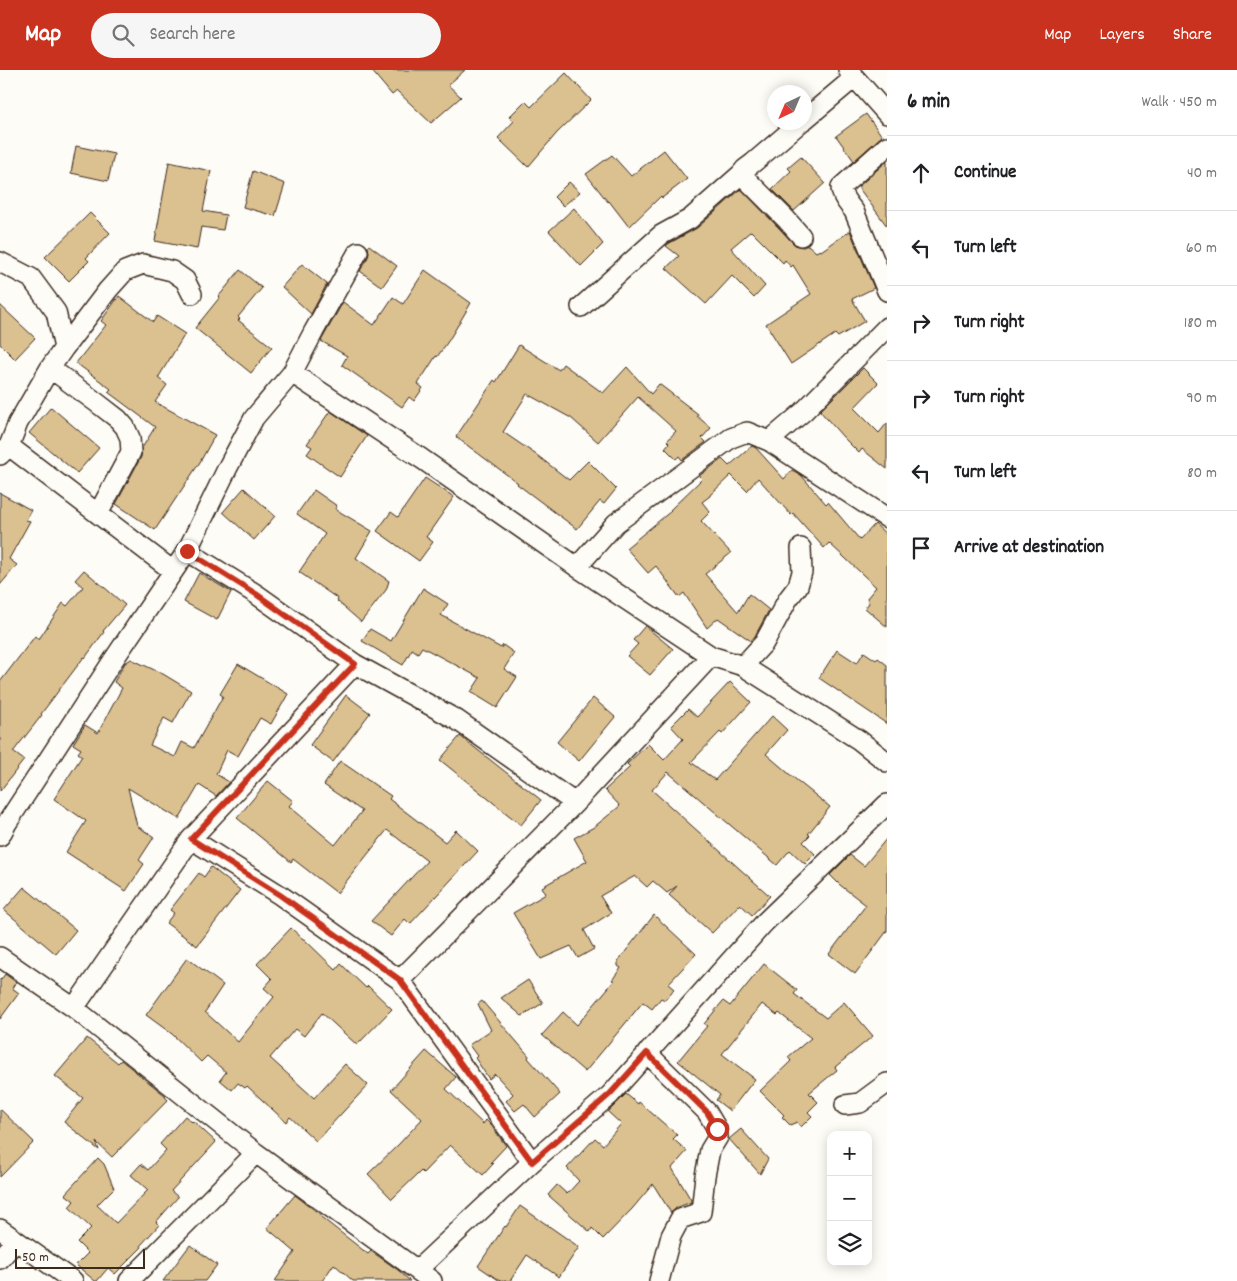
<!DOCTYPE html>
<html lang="en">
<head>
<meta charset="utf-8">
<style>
  body { margin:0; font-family:Dekko,sans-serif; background:#f6f6f6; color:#202124 }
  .controls { position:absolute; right:15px; bottom:15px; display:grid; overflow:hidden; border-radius:10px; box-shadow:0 2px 12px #0003 }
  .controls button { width:45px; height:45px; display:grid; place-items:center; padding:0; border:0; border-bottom:1px solid #e0e0e0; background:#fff; color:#202124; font:25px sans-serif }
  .compass { position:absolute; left:767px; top:15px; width:45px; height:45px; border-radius:50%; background:#fff; box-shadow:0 2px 12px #0003; rotate:224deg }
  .scale { position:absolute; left:15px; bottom:12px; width:130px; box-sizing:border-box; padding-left:5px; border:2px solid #3b2a1e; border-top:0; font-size:14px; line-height:18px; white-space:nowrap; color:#3b2a1e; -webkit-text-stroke:4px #fdfcf7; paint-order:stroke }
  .stop { position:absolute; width:15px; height:15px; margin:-11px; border:4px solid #c8321e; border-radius:50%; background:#fff }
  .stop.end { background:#c8321e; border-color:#fff; box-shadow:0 1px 5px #0008 }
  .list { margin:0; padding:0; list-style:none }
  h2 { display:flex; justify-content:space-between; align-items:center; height:65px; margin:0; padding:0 20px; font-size:21px }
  h2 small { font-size:16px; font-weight:400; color:#757577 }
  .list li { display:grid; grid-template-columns:32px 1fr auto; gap:15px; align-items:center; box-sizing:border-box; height:75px; padding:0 20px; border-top:1px solid #e0e0e0 }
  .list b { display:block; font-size:19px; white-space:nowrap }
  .list em { font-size:16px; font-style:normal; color:#757577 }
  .icon { flex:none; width:28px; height:28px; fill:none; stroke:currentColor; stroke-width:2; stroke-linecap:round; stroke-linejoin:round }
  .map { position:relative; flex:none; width:887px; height:1211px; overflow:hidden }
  header { display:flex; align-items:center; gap:30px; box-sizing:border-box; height:70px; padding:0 25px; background:#c8321e; color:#fff }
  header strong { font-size:24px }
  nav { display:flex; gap:28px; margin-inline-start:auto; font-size:18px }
  .search { width:350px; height:45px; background:#f6f6f6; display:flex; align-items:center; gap:12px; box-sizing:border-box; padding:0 18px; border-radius:28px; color:#757577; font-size:19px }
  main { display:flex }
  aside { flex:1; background:#fff }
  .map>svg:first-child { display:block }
</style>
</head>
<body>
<header>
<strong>Map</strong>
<div class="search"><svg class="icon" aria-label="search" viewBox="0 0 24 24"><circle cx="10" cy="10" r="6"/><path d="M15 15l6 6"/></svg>Search here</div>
<nav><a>Map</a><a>Layers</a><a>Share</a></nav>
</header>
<main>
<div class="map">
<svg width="887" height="1211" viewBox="0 0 887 1211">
  <rect width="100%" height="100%" fill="#fdfcf7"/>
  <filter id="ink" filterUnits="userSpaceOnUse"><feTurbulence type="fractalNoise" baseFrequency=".02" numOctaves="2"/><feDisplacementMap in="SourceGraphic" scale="10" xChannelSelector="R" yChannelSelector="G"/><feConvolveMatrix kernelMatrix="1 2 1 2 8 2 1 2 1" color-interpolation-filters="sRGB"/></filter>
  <g filter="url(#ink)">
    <path fill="#dbc090" stroke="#3b2a1e" d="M371 0H465L448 15 461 27 431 53 397 21 392 25Z
      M566 3 591 30 557 63 528 97 498 68 514 51 509 47 525 31 531 37Z
      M866 44 882 66 854 91 836 66Z
      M76 76 114 84 108 111 71 103Z
      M664 80 687 109 662 128 661 126 629 157 609 131 608 132 586 104 612 85 631 106Z
      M801 87 825 113 794 141 772 119 791 101 788 98Z
      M887 91V156L858 117Z
      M169 92 211 101 203 141 226 145 223 160 201 157 197 179 155 171Z
      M253 101 285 114 275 146 243 137Z
      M569 112 580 122 563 136 554 127Z
      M741 119 778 157 793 173 797 176 803 177 808 175 816 182 820 180 821 181 850 161 874 218 852 229 865 251 838 267 835 264 791 294 766 254 811 224 793 195 791 197 785 190 783 193 751 161 731 178 765 216 754 228 732 206 706 234 666 198 679 186 666 176 668 174 697 158Z
      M574 138 603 174 581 196 549 161Z
      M90 143 110 163 86 188 89 191 69 211 45 187Z
      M369 175 397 196 382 217 360 201 368 187 369 182 368 177Z
      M302 194 327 214 311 244 282 217Z
      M240 200 262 218 238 247 240 249 238 250 272 277 251 303 195 258 220 227 219 226Z
      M425 200 471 233 449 270 437 287 436 286 418 314 423 318 414 331 409 327 402 337 342 295 347 286 321 271 343 232 374 255 393 227 403 234Z
      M119 226 153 252 157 246 185 264 158 308 167 315 155 332 215 365 200 392 155 460 116 434 141 387 142 378 155 357 108 322 111 319 76 293 106 255 101 251Z
      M0 235 35 268 15 289 0 274Z
      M519 275 559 300 563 294 603 323 627 297 651 324 659 314 698 344 697 346 711 358 702 368 706 372 682 390 679 386 676 389 665 378 669 373 667 371 676 361 638 327 598 372 571 348 527 324 503 362 538 386 569 410 588 391 616 419 604 434 600 431 577 459 517 414 518 413 456 367 494 310 496 312Z
      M863 298 878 313 854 338 879 363 887 353V399L862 379 859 383 843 367 820 341Z
      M51 337 99 378 77 403 29 363Z
      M330 341 367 366 340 407 307 384 312 377 307 374Z
      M752 376 756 378 784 409 792 400 801 405 826 434 828 432 860 470 875 454 887 465V557L865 538 869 533 867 528 876 517 829 473 824 478 793 443 791 445 758 408 747 421 731 405 710 425V426L702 432 710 442 701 451 731 483 705 504 738 542 749 524 769 540 755 566 751 571 718 548 707 558 684 523 679 527 656 496 648 503 626 478 671 441 670 440 702 409 699 406 722 389 729 396Z
      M425 408 454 427 426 467 433 472 419 491 377 461 391 442 398 447Z
      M244 418 275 446 254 470 223 442Z
      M314 420 337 436 335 439 372 461 356 488 389 511 386 520 361 552 337 531 338 529 299 502 325 464 297 444Z
      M0 423 31 440 26 450 30 451 9 489 17 495 0 515Z
      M84 500 125 535 103 561 104 562 85 588 84 587 41 644 42 645 13 682 24 690 0 721V612L35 566 39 569 63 533 67 536 83 517 75 510Z
      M199 503 231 522 217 550 184 532Z
      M423 518 448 534 441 545 501 578 503 575 514 583 504 599 517 607 497 638 471 622 480 608 422 577 418 583 412 579 403 595 362 571 370 559 391 571Z
      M645 556 673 579 650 605 627 586 638 574 633 570Z
      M837 580 857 593 864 582 876 590 878 588 887 595V654L819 608Z
      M131 589 163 604 191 621 173 653 164 648 150 675 175 687 182 672 194 678 223 626 220 624 238 594 288 624 271 654 260 648 238 686 227 680 216 704 229 712 216 726 199 715 179 749 128 718 137 756 154 767 139 790 144 794 126 821 66 782 86 751 54 729 82 686 78 683 81 679 73 674 85 655 98 663 122 618 114 612 125 593Z
      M730 612 751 632 722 664 720 662 691 692 715 710 772 646 787 660 766 684 794 708 830 737 808 764 810 765 803 772 815 784 805 794 790 780 777 795 668 702 652 720 770 826 752 845 740 834 712 863 669 825 677 816 667 823 653 811 647 817 635 806 600 826 611 843 584 860 594 879 578 888 571 876 541 889 513 843 546 824 542 817 587 791 574 768 594 757 620 736 605 720 630 697 627 694 648 674 664 690 683 669 671 656 688 639 697 647Z
      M346 625 370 643 333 692 310 675Z
      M593 628 615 647 579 691 557 672Z
      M460 666 541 730 521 755 440 690Z
      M340 691 391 726 389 729 445 772 456 760 478 781 410 854 405 849 391 866 371 851 427 791 387 760 337 823 293 789 291 792 237 748 268 711 293 731 289 736 335 775 362 741 324 715Z
      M887 768V861L855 904 829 884 866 835 840 815 830 805 850 785 864 796Z
      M211 797 240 820 197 876 166 853 174 843 170 840 199 803 204 807Z
      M24 817 76 860 56 884 4 840Z
      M654 845 696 884 668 914 674 919 665 930 661 928 652 939 643 932 585 1002 542 965 563 942 577 955 614 911 612 910 621 898 618 896V891Z
      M291 858 303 869H304L336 900 341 894 366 918 368 916 392 939 357 975 322 943 304 966 295 959 270 988 314 1028 345 994 368 1015 316 1071 290 1047 286 1052 247 1016 245 1018 238 1013 232 1020 220 1010 226 1002 207 986 201 992 172 964 146 945 187 888 223 915 205 942 238 972 274 927 264 918 272 909 257 894Z
      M764 894 797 920 794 924 826 948 844 932 873 966 835 997 837 1000 809 1023 818 1032 808 1042 812 1046 801 1057 797 1052 790 1055 782 1047 784 1045 760 1021 791 991 788 987 811 968 779 943 777 945 762 934 722 984 755 1009 730 1041 716 1030 720 1025 678 991 707 956 704 954 723 931 730 936Z
      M5 904 16 912 12 918 19 923 0 949V909L1 910Z
      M528 910 543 933 522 946 501 928Z
      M482 931 529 986 528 988 560 1024 535 1047 524 1034 515 1041 506 1031 513 1024 495 1004 489 1009 475 988 477 986 469 975 491 960 478 934Z
      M87 968 118 993 121 990 166 1026 165 1027 168 1030 112 1087 96 1072 99 1080 64 1052 83 1028 55 1006Z
      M426 981 456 1007 446 1019 483 1054 486 1050 491 1055 506 1076 491 1092 493 1094 483 1105 450 1075 423 1103 421 1101 392 1129 368 1104 399 1074 422 1049 391 1020Z
      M626 1024 638 1034 639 1032 677 1065 673 1069 687 1081 672 1098 691 1130V1132L676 1138 671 1143 653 1114 632 1139 603 1169 592 1158 590 1162 548 1125 557 1115 567 1124 579 1111 567 1098 595 1068 603 1075 621 1054 608 1042Z
      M0 1039 34 1072 0 1107Z
      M185 1046 192 1052 193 1051 216 1072 171 1121 178 1127 156 1152 159 1155 141 1175 142 1177 115 1204 108 1198 97 1211H95L76 1195 88 1183 77 1172 91 1158 69 1137 74 1131 65 1124 98 1088 104 1094 114 1118 97 1135 116 1153 148 1120 131 1105 141 1094 148 1100 166 1080 160 1074Z
      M741 1059 768 1089 760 1104 729 1069Z
      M295 1125 312 1138 322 1146 321 1147 368 1184 371 1181 398 1200 410 1211H353L334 1194 322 1211H275L295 1182 267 1158Z
      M520 1136 579 1177 559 1207 527 1185 510 1211H500L478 1196 505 1156 506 1157Z
      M190 1175 217 1195 205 1211H163Z"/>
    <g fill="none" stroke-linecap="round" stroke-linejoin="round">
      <g stroke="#3b2a1e" stroke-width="22">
        <path id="street" d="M848 0 887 44
          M804 50 854 8
          M887 76 841 117C841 126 848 134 854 141L887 221
          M741 104 786 149 801 166
          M0 192 31 208 56 242 64 278
          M581 237 661 165 690 149 741 104 745 99 753 93 801 52
          M50 298 96 332 118 349 125 357 130 368 131 382 98 444
          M292 303 422 389 577 497 711 586 743 596 859 670 887 692
          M769 371 803 342 887 257
          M9 376 173 501
          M0 385 9 376 18 353 50 298 64 278 108 220 125 201 143 194 172 201 185 210 192 224
          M187 481 228 397 254 348 292 303 314 261 358 182
          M577 497 616 453 731 368 747 362 769 371 887 448
          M743 596 764 573 788 529 798 516 802 502 801 478
          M0 766 7 753 114 589 187 481 256 524 355 594 457 650 575 733
          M191 769 280 825 400 910 532 1092
          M0 887 74 938 256 1083 432 1211
          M400 910 575 733 711 586
          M74 938 191 769 355 594
          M647 983 707 1042 717 1059 718 1067 710 1080 705 1106 701 1142 680 1149 671 1166 659 1211
          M845 1035 860 1033 887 1013
          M0 1159 73 1211
          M0 1189 16 1171
          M417 1200 532 1092 610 1025 765 852 887 734
          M129 1211 256 1083"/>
      </g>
      <use href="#street" stroke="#fdfcf7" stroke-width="19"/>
    </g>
  </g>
  <g fill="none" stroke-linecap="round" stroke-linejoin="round" filter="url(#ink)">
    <path stroke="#c8321e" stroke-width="6" d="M187 481 256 524 355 594 191 769 280 825 400 910 532 1092 610 1024 647 983 707 1042 717 1059"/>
  </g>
</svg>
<div class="controls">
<button>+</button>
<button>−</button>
<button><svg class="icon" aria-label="layers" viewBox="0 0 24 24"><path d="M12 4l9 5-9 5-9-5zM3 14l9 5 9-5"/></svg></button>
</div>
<svg class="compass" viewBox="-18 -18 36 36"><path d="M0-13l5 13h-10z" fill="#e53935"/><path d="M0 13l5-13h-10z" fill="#757577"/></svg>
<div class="scale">50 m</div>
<div class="stop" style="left:717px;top:1059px"></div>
<div class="stop end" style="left:187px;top:481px"></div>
</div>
<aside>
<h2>6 min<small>Walk · 450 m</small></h2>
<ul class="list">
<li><svg class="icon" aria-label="ahead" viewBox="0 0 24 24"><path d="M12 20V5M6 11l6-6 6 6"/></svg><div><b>Continue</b></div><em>40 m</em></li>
<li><svg class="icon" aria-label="left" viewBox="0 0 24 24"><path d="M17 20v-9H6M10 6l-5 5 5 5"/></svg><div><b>Turn left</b></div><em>60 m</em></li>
<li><svg class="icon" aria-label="right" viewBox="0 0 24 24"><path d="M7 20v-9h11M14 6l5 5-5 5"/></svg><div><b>Turn right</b></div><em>180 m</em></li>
<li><svg class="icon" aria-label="right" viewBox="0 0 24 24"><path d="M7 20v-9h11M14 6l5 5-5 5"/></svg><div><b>Turn right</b></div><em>90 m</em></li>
<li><svg class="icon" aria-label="left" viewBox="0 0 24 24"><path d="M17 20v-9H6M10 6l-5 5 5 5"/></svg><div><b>Turn left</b></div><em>80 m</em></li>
<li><svg class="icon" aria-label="arrive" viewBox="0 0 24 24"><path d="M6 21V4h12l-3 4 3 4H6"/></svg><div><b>Arrive at destination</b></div></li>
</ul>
</aside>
</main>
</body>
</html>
